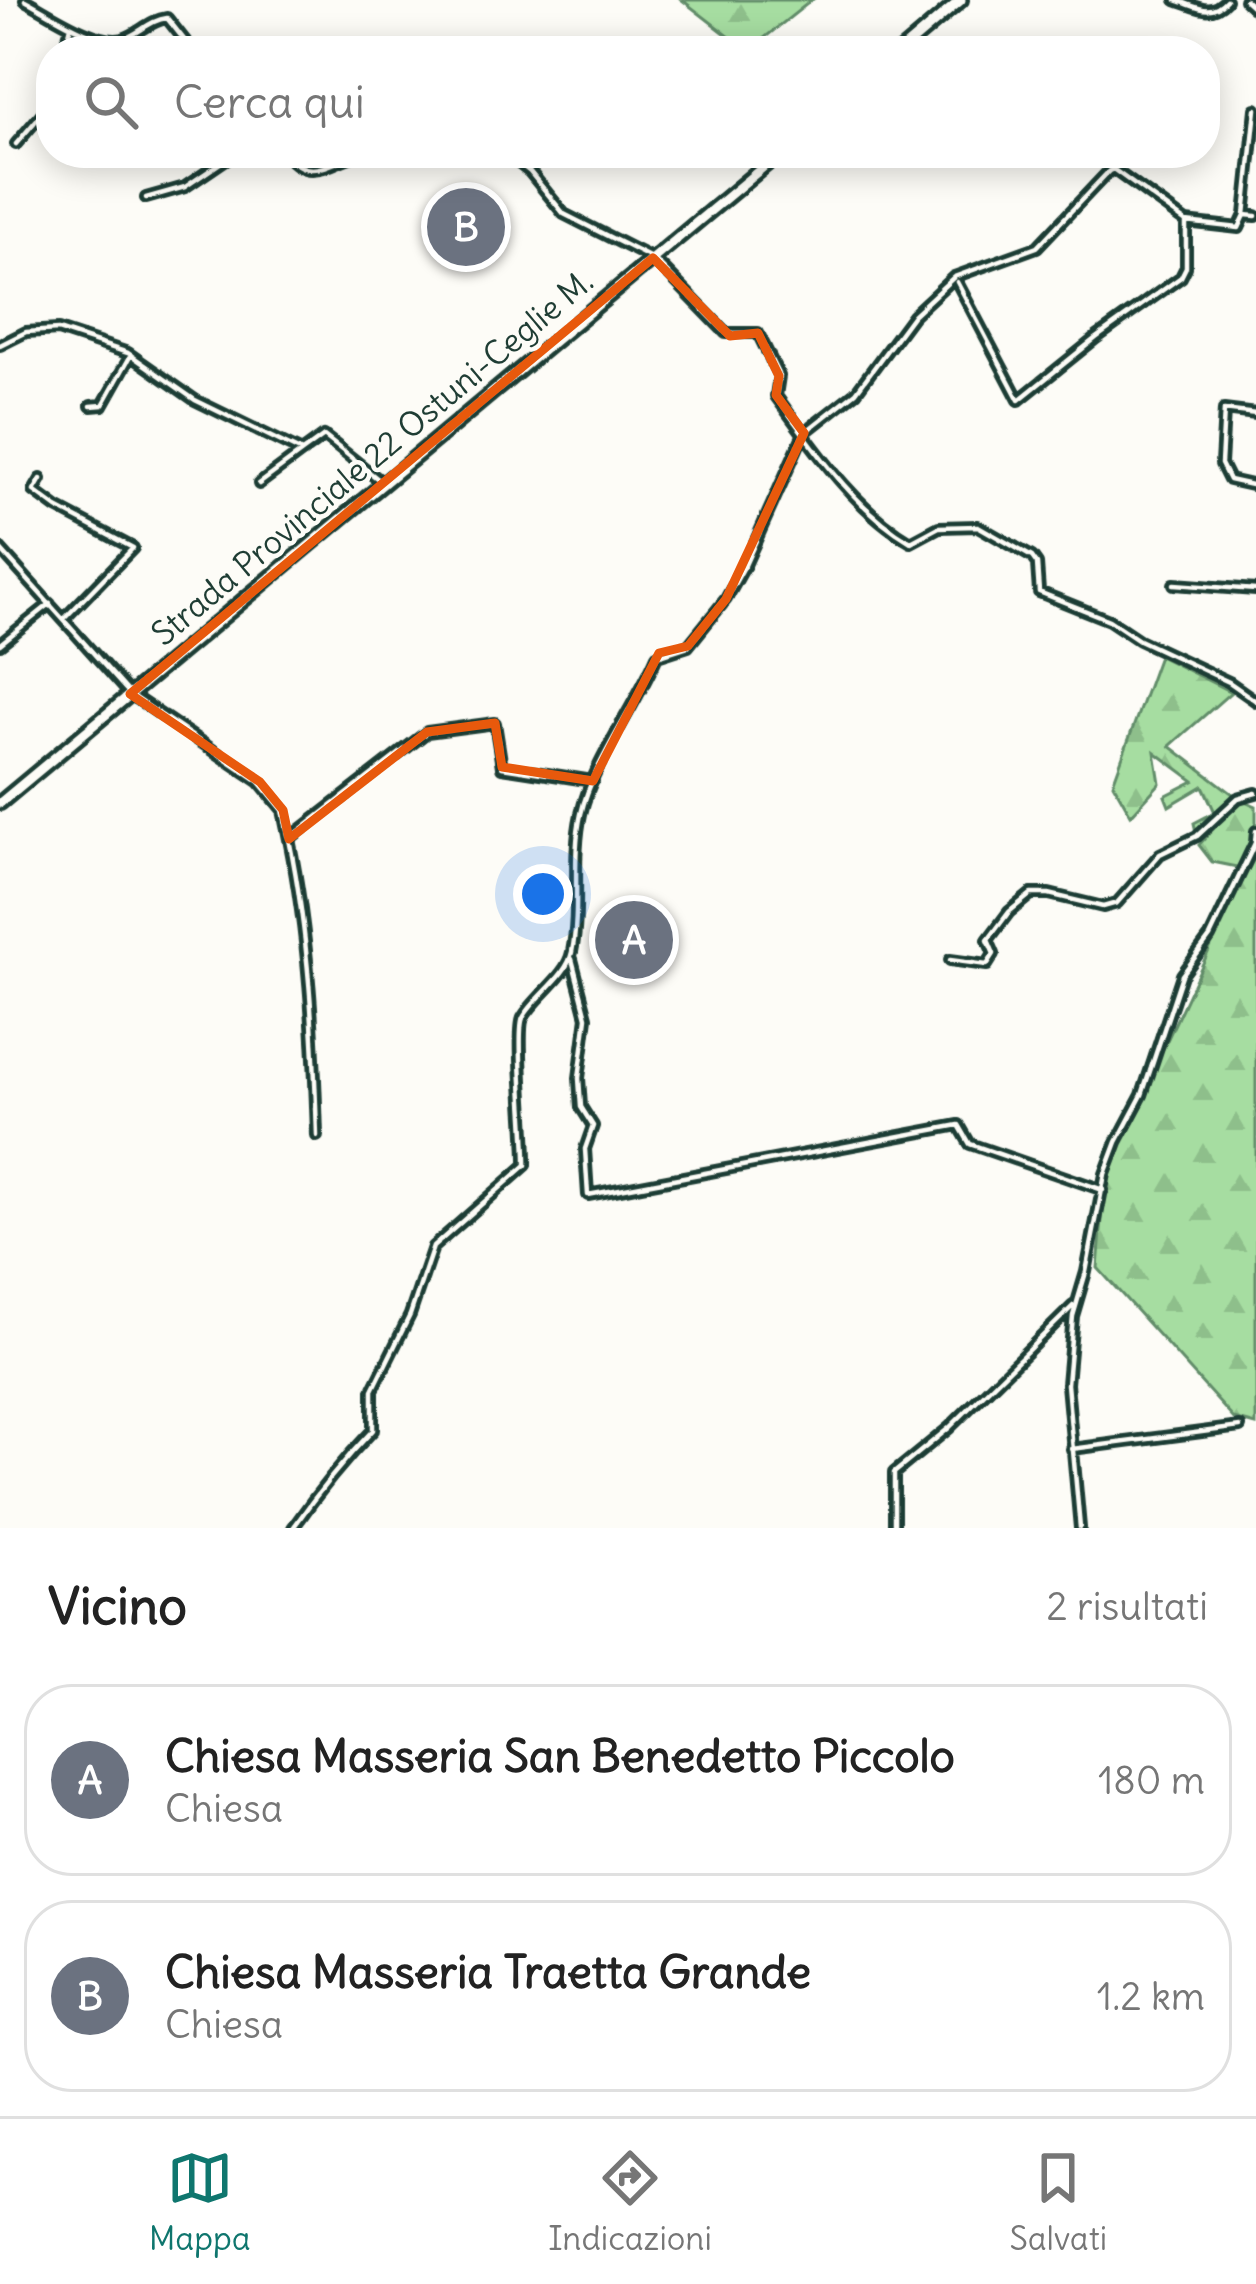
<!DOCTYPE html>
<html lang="it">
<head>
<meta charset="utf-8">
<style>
  body { margin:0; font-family:Delius,sans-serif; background:#f6f6f6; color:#222 }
  .you { position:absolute; left:543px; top:894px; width:42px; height:42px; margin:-30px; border:9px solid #fff; border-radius:50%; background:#1a73e8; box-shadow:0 0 0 18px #1a73e833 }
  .badge { display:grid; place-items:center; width:78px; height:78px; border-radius:50%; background:#0f766e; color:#fff; font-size:39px; font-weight:700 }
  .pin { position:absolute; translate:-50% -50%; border:6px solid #fff; box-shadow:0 3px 12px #0006 }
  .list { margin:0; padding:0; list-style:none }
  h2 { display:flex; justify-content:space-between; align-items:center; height:156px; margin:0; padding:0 48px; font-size:51px }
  h2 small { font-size:39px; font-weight:400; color:#767676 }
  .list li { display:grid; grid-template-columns:78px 1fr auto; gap:36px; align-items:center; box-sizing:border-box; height:192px; margin:0 24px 24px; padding:0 24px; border:3px solid #e0e0e0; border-radius:48px }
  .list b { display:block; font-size:45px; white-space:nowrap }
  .list p { margin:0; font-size:39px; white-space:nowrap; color:#767676 }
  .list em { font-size:39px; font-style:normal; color:#767676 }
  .icon { flex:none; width:66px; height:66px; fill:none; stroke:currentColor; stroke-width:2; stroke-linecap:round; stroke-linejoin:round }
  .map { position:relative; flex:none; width:1256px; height:1528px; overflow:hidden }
  .search { position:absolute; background:#fff; box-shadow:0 6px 30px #0003; left:36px; right:36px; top:36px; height:132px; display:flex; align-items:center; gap:30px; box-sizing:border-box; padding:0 42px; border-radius:48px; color:#767676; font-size:45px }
  .sheet { height:588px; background:#fff }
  nav { display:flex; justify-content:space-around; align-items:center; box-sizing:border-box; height:168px; border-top:3px solid #e0e0e0; background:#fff; font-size:33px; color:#767676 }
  nav a { display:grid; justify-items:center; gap:6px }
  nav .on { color:#0f766e }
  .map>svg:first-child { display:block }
</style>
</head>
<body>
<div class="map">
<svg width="1256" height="1528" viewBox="0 0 1256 1528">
  <defs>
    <pattern id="forest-firs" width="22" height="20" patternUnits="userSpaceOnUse" patternTransform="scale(3)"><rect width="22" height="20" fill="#a6dda1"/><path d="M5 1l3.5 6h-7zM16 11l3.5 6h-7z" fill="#8ebf8b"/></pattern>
  </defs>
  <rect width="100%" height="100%" fill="#fdfcf7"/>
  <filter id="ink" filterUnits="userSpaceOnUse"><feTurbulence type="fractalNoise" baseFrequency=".00833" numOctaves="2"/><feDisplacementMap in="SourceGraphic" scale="24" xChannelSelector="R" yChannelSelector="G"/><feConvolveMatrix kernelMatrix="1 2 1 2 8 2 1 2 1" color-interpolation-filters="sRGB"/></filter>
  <g filter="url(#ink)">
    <path fill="url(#forest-firs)" stroke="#628d6a" stroke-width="3" d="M682 0H812L748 51Z
      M1159 656 1231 692 1170 746 1238 798 1256 806V1425L1234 1419 1098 1268 1106 1171 1247 869 1212 862 1199 845 1220 821 1197 836 1194 823 1215 812 1203 786 1169 806 1165 796 1194 781 1155 752 1160 783 1131 815 1113 783Z"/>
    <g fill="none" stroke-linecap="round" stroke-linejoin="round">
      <g stroke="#1f3d34" stroke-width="14">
        <path id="street" d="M25 0C48 12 97 46 123 39 139 34 150 20 167 18L193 51
          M1176 0C1196 6 1210 18 1226 0
          M1245 0 1256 10
          M67 38 71 51
          M64 51 71 26
          M16 144 51 103
          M285 153C309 184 330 162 361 153
          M410 153H442
          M506 153 530 172 564 214 655 260 726 333H758L779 376 776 396C814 448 854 509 911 542L939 527 978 526 1032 557 1037 564 1039 592 1109 620 1139 640 1229 682 1256 701
          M146 198 185 187 235 153
          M1245 215 1256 109
          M957 282 1019 400 1096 338 1181 277 1186 267V222
          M0 345 26 332 58 330 128 353 195 400 302 452 324 436 383 483
          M91 406 103 405 131 355
          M1256 414 1224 410 1221 464 1229 480 1256 486
          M41 479 34 491 57 508 133 548 64 619
          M259 484 302 452
          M0 549 130 694 260 782 283 810 289 839 427 732 495 723 502 767 593 781
          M1174 584 1256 590
          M0 644 50 604
          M289 839C309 937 314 1035 317 1136
          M572 959 587 1017 579 1078 581 1107 593 1126 585 1149 588 1195 959 1125 970 1144 1103 1190
          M950 960 987 965 994 954 988 940 1009 912 1031 894H1049L1103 907 1117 903 1160 854 1197 836 1238 798 1256 793
          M1072 1449 1240 1427
          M293 1528C318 1492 342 1462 373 1430V1390L410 1315 433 1247 526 1165C527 1139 516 1032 523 1018 535 996 567 977 572 952 581 907 571 859 581 814 592 764 636 706 657 656L688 646 726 599 745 565 804 433 856 392 913 315 954 277 1037 247 1109 171 1113 169 1186 222 1239 228 1245 215 1256 216
          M894 1528V1473L949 1428 1073 1306
          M1080 1528 1067 1384 1073 1316 1086 1272 1105 1174 1117 1142 1142 1095 1182 975 1210 937 1255 843 1256 831"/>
      </g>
      <g stroke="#1f3d34" stroke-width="18">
        <path id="secondary" d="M901 51 961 0
          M0 803 780 153"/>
      </g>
      <use href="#street" stroke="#fdfcf7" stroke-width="4.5"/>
      <use href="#secondary" stroke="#fdfcf7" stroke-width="9"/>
    </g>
  </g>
  <path fill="none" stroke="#e8590c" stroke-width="9" stroke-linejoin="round" d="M653 258 730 336 758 333 779 376 776 395 804 433 726 599 688 646 659 653 593 781 502 767 495 723 427 732 289 839 283 810 260 782 130 694Z"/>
  <g text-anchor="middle" stroke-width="9" stroke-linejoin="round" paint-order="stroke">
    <g font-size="33" fill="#1f3d34" stroke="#fdfcf7">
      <text transform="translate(372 457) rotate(-40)" y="12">Strada Provinciale 22 Ostuni-Ceglie M.</text>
    </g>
  </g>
</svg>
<div class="you"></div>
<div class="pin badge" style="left:634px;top:940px;background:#6b7280">A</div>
<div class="pin badge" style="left:466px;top:227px;background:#6b7280">B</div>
<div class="search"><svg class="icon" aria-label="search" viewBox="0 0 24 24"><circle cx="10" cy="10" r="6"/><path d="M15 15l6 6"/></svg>Cerca qui</div>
</div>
<section class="sheet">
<h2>Vicino<small>2 risultati</small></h2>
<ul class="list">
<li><span class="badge" style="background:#6b7280">A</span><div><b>Chiesa Masseria San Benedetto Piccolo</b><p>Chiesa</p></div><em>180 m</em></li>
<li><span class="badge" style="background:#6b7280">B</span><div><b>Chiesa Masseria Traetta Grande</b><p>Chiesa</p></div><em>1.2 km</em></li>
</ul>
</section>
<nav>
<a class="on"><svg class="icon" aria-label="map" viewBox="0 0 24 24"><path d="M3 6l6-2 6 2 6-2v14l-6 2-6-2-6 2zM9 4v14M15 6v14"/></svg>Mappa</a>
<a><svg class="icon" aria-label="directions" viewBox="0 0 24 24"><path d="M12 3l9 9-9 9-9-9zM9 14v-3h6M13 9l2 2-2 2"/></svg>Indicazioni</a>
<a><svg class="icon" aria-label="saved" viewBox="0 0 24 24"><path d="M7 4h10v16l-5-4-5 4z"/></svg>Salvati</a>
</nav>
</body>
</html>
